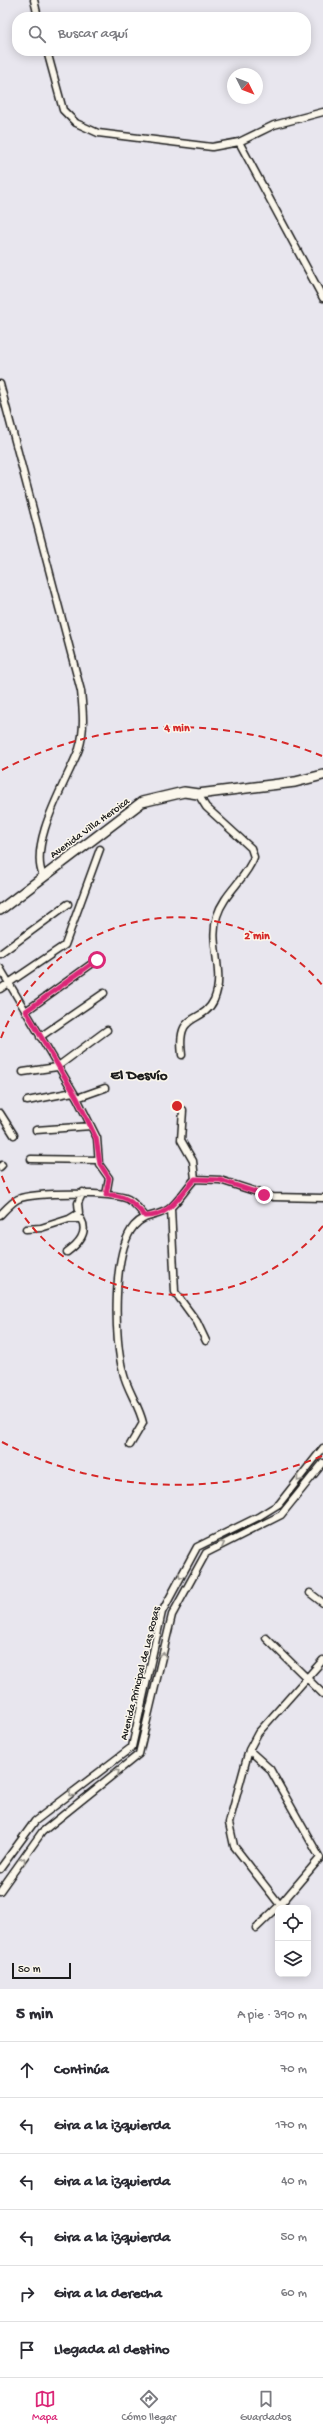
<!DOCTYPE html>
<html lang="es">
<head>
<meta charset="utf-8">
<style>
  body { margin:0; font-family:"Gochi Hand",sans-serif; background:#f7f7f7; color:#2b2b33 }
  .controls { position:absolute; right:12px; bottom:12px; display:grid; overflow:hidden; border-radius:8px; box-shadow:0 2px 10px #0003 }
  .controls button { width:36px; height:36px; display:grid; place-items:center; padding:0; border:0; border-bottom:1px solid #e1e1e2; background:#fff; color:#2b2b33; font:20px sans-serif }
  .compass { position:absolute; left:227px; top:68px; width:36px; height:36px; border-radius:50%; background:#fff; box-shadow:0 2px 10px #0003; rotate:132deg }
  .scale { position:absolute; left:12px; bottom:10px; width:59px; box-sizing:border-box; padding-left:4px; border:2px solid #1c1c1c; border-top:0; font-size:11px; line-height:14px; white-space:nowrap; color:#1c1c1c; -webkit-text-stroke:3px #fbf7ec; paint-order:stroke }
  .stop { position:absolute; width:12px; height:12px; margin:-9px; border:3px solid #db2777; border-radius:50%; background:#fff }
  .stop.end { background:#db2777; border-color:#fff; box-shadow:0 1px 4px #0008 }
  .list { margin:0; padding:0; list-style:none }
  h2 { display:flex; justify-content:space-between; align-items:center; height:52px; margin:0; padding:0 16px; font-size:17px }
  h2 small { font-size:13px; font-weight:400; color:#7c7c81 }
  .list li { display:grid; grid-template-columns:26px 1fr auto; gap:12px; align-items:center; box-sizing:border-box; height:56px; padding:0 16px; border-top:1px solid #e1e1e2 }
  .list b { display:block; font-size:15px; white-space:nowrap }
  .list em { font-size:13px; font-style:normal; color:#7c7c81 }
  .icon { flex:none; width:22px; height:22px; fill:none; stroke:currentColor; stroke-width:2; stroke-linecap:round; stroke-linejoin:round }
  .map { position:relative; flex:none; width:323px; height:1989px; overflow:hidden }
  .search { position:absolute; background:#fff; box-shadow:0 2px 10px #0003; left:12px; right:12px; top:12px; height:44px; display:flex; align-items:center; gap:10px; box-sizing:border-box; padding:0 14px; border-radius:16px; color:#7c7c81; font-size:15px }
  .sheet { height:388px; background:#fff }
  nav { display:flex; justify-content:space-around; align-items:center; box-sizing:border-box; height:56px; border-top:1px solid #e1e1e2; background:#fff; font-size:11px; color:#7c7c81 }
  nav a { display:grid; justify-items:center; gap:2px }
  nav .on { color:#db2777 }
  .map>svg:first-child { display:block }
</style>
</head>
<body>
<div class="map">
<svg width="323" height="1989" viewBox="0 0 323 1989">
  <rect width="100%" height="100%" fill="#e8e6ee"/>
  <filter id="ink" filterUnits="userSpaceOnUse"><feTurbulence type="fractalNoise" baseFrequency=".025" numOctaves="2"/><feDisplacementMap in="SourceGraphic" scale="8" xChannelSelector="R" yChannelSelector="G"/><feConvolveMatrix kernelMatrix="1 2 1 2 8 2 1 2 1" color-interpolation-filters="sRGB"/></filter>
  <g filter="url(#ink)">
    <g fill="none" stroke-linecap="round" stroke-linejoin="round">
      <g stroke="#1c1c1c" stroke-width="9">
        <path id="street" d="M34 0 38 17
          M47 51 63 110 76 123 98 133 212 147 239 142 274 125 323 112
          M239 142 323 298
          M0 384 81 691C83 711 85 730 79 749 67 781 28 842 43 876
          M0 954 68 904
          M0 968 77 1098 97 1138 99 1164 109 1178 106 1195
          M0 989 65 945 100 849
          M26 1011 97 960
          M40 1037 104 993
          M182 1055C176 1009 202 1026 214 1000 226 972 208 945 217 916 224 893 246 879 254 857L251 848 206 807 198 794
          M23 1072 57 1067 107 1030
          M77 1098 105 1088
          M27 1101 73 1092
          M183 1110 181 1140 193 1161 195 1179
          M0 1113 14 1135
          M36 1130 91 1126
          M31 1159 98 1160
          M0 1167 2 1165
          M171 1208 175 1292 197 1322 206 1341
          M0 1215C5 1210 12 1202 18 1199 34 1192 113 1192 128 1199 134 1202 140 1210 145 1216
          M26 1229 41 1228 69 1219
          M67 1252C78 1244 89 1233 81 1219H69L79 1213 78 1203 83 1192
          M130 1445 143 1423C139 1405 127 1390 123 1372 114 1340 112 1252 134 1226 144 1214 157 1217 169 1209 179 1201 186 1188 195 1179L220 1180 273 1197 323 1198
          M310 1593 323 1603
          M266 1638 323 1694
          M249 1750 270 1769 320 1858 280 1905 256 1928
          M0 1869 35 1821 132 1747 162 1612 197 1547 258 1517 279 1504 323 1448
          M0 1891 42 1832 139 1754 172 1615 206 1553 281 1515 323 1463
          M280 1905 234 1846 229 1823 249 1750 258 1733 323 1660"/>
      </g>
      <g stroke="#1c1c1c" stroke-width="12">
        <path id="secondary" d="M0 910 142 802 184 792 198 794 295 782 323 775"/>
      </g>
      <use href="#street" stroke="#fbf7ec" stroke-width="6"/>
      <use href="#secondary" stroke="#fbf7ec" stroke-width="9"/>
    </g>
    <defs><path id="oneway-chevron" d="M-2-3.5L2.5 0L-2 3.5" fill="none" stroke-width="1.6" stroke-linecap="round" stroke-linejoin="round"/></defs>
    <g stroke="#97948e">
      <use href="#oneway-chevron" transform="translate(299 1479) rotate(128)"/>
      <use href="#oneway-chevron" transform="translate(222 1544) rotate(-27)"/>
      <use href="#oneway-chevron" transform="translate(181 1576) rotate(118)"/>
      <use href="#oneway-chevron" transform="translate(163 1655) rotate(-77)"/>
      <use href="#oneway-chevron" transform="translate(117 1772) rotate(-39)"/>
      <use href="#oneway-chevron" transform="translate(71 1794) rotate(143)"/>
      <use href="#oneway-chevron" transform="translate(23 1860) rotate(-54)"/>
    </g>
  </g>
  <g fill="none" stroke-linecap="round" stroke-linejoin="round" filter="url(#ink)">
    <path stroke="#db2777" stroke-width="5" d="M97 960 26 1011 77 1098 96 1138 100 1164 109 1178 106 1195C124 1194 133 1202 145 1216 170 1217 180 1194 195 1179L220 1180 264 1195"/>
  </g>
  <g fill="none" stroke="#d62828" stroke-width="2" stroke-dasharray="7 5">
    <path d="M323 1226A189 189 0 0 1 1 1174M1 1038A189 189 0 0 1 323 986"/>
    <path d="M322 1456A379 379 0 0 1 2 1442M2 770A379 379 0 0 1 322 756"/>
  </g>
  <g text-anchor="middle" stroke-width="3" stroke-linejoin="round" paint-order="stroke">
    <g font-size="11" fill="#1c1c1c" stroke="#fbf7ec">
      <text transform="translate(89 827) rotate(-36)" y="4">Avenida Villa Heroica</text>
      <text transform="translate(139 1673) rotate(-76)" y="4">Avenida Principal de Las Rosas</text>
    </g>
    <g font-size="15" font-weight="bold" fill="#1c1c1c" stroke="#fbf7ec">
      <text x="139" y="1079">El Desvío</text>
    </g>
  </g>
  <circle cx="177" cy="1106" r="6" fill="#d62828" stroke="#fbf7ec" stroke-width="2"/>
  <g font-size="12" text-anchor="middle" font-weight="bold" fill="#d62828" stroke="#fbf7ec" stroke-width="3" stroke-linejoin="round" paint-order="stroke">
    <text x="177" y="731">4 min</text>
    <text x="257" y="939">2 min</text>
  </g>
</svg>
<div class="controls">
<button><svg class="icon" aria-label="locate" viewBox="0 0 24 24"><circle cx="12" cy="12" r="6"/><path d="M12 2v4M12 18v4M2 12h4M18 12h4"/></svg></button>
<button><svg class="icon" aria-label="layers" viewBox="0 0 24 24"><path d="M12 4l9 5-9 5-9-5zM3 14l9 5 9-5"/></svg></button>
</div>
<svg class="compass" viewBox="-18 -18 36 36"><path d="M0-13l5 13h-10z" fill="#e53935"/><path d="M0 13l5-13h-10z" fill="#7c7c81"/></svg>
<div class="scale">50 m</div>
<div class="stop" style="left:97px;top:960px"></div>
<div class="stop end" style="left:264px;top:1195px"></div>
<div class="search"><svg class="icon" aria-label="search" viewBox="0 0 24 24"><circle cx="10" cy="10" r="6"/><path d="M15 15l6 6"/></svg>Buscar aquí</div>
</div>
<section class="sheet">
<h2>5 min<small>A pie · 390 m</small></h2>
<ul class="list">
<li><svg class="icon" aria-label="ahead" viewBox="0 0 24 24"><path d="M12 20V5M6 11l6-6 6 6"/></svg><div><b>Continúa</b></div><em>70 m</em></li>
<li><svg class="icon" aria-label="left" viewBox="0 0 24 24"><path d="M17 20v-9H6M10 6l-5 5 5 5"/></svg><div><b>Gira a la izquierda</b></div><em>170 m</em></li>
<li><svg class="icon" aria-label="left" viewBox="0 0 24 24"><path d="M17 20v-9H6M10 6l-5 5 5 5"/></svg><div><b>Gira a la izquierda</b></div><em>40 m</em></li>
<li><svg class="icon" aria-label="left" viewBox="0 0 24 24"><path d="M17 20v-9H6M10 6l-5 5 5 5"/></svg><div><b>Gira a la izquierda</b></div><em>50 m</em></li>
<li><svg class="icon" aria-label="right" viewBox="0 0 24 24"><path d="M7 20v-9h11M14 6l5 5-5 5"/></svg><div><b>Gira a la derecha</b></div><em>60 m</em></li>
<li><svg class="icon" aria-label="arrive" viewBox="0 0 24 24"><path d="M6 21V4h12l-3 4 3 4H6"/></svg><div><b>Llegada al destino</b></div></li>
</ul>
</section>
<nav>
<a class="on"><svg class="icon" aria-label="map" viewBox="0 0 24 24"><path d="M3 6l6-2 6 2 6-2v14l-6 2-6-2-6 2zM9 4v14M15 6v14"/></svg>Mapa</a>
<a><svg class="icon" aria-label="directions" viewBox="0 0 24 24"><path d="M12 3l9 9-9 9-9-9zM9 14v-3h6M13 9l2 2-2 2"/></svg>Cómo llegar</a>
<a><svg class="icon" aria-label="saved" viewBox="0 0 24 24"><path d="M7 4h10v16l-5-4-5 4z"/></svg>Guardados</a>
</nav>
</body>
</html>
